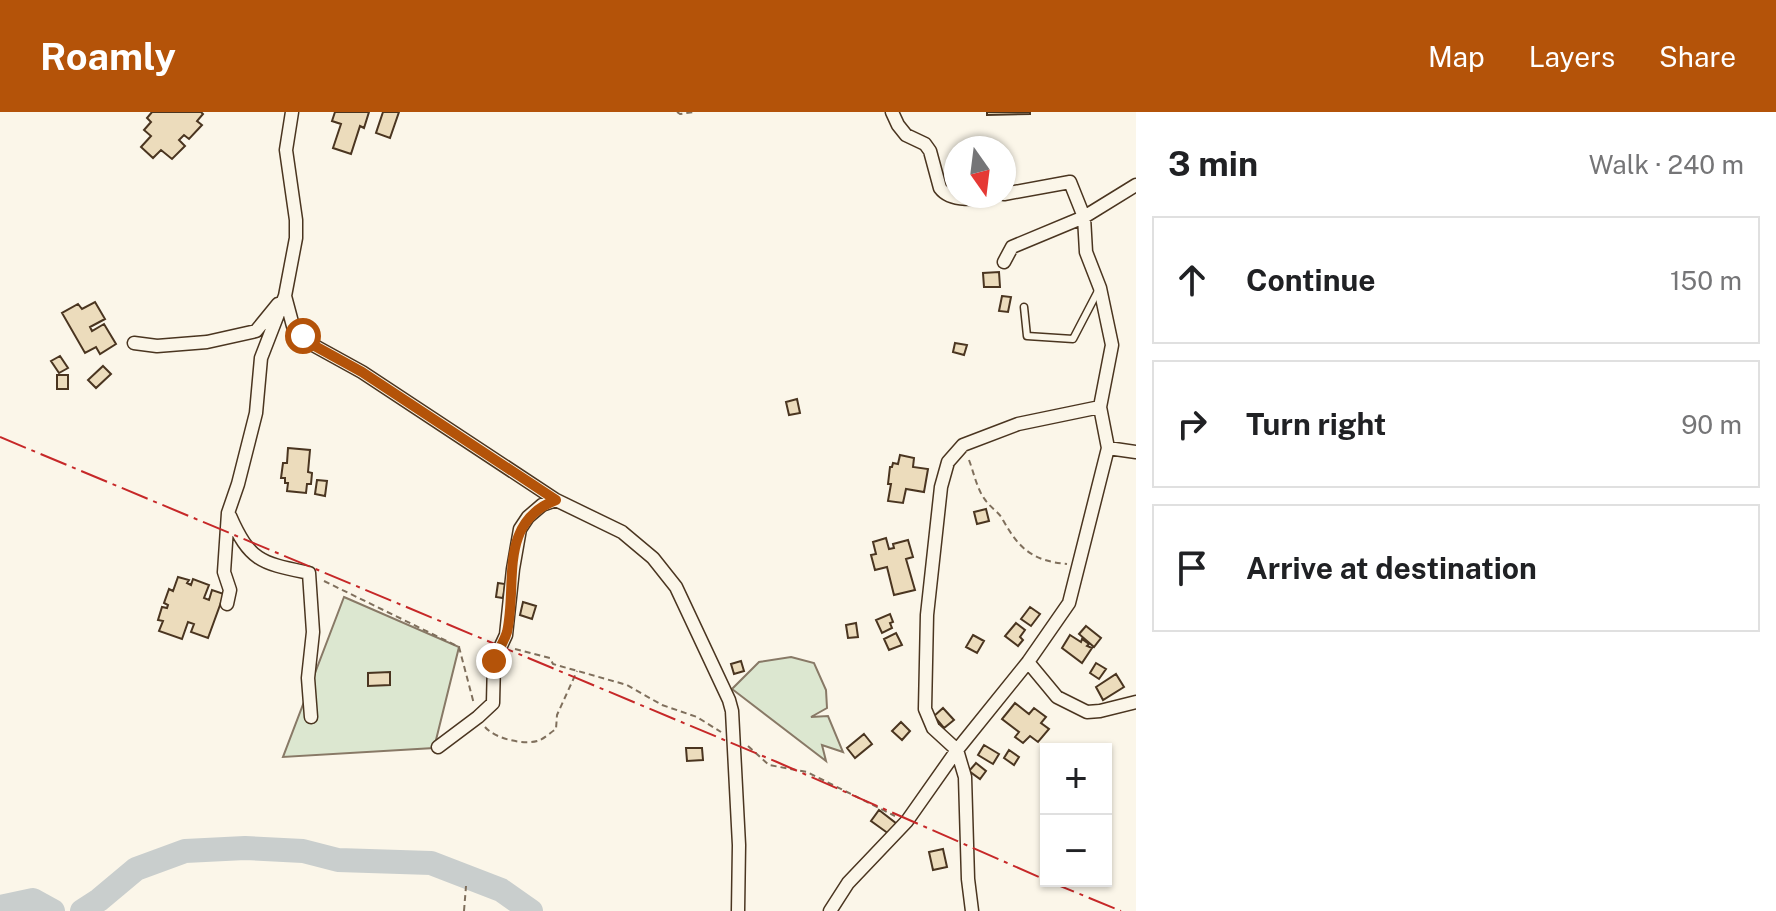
<!DOCTYPE html>
<html lang="en">
<head>
<meta charset="utf-8">
<style>
  body { margin:0; font-family:"Public Sans",sans-serif; background:#f6f6f6; color:#202124 }
  .controls { position:absolute; right:24px; bottom:24px; display:grid; overflow:hidden; border-radius:0px; box-shadow:0 2px 6px #0004 }
  .controls button { width:72px; height:72px; display:grid; place-items:center; padding:0; border:0; border-bottom:2px solid #e0e0e0; background:#fff; color:#202124; font:40px sans-serif }
  .compass { position:absolute; left:944px; top:24px; width:72px; height:72px; border-radius:50%; background:#fff; box-shadow:0 2px 6px #0004; rotate:166deg }
  .stop { position:absolute; width:24px; height:24px; margin:-18px; border:6px solid #b45309; border-radius:50%; background:#fff }
  .stop.end { background:#b45309; border-color:#fff; box-shadow:0 2px 8px #0008 }
  .list { margin:0; padding:0; list-style:none }
  h2 { display:flex; justify-content:space-between; align-items:center; height:104px; margin:0; padding:0 32px; font-size:34px }
  h2 small { font-size:26px; font-weight:400; color:#757577 }
  .list li { display:grid; grid-template-columns:52px 1fr auto; gap:24px; align-items:center; box-sizing:border-box; height:128px; margin:0 16px 16px; padding:0 16px; border:2px solid #e0e0e0; border-radius:0px }
  .list b { display:block; font-size:30px; white-space:nowrap }
  .list em { font-size:26px; font-style:normal; color:#757577 }
  .icon { flex:none; width:44px; height:44px; fill:none; stroke:currentColor; stroke-width:2; stroke-linecap:round; stroke-linejoin:round }
  .map { position:relative; flex:none; width:1136px; height:799px; overflow:hidden }
  header { display:flex; align-items:center; gap:48px; box-sizing:border-box; height:112px; padding:0 40px; background:#b45309; color:#fff }
  header strong { font-size:38px }
  nav { display:flex; gap:44px; margin-inline-start:auto; font-size:28px }
  main { display:flex }
  aside { flex:1; background:#fff }
  .map>svg:first-child { display:block }
</style>
</head>
<body>
<header>
<strong>Roamly</strong>
<nav><a>Map</a><a>Layers</a><a>Share</a></nav>
</header>
<main>
<div class="map">
<svg width="1136" height="799" viewBox="0 0 1136 799">
  <rect width="100%" height="100%" fill="#fbf6e9"/>
  <path fill="#dce7d0" stroke="#887966" stroke-width="2" d="M344 485 459 535 434 636 283 645Z
    M791 545 814 551 826 578 827 596 811 605 828 604 843 640 822 633 826 649 732 577 759 550Z"/>
  <g fill="none" stroke-linecap="round" stroke-linejoin="round">
    <path stroke="#c9cecd" stroke-width="24" d="M0 795 33 788 53 799
      M82 799 99 788 136 757 185 739 245 736 303 739 338 748 431 751 501 778 531 799"/>
  </g>
  <path fill="#ecdcbc" stroke="#4a3520" stroke-width="2" d="M152 0H201L203 2 197 9 202 13 189 27 184 23 179 28 185 34 172 47 161 38 153 46 141 35 151 24 144 18 151 10 147 6Z
    M335 0H369L364 16 360 14 351 42 333 36 341 12 332 9Z
    M383 0H399L390 26 376 21Z
    M987 0H1030V2L987 3Z
    M999 160 1000 175H984L983 161Z
    M1002 184 1011 185 1008 200 999 199Z
    M95 190 105 207 90 215 92 219 104 212 116 232 100 242 96 235 85 241 62 201 78 192 82 197Z
    M955 231 967 233 964 243 953 240Z
    M60 244 68 256 59 261 51 249Z
    M103 254 111 262 96 276 88 268Z
    M57 263H68V277H57Z
    M797 287 800 301 789 303 786 290Z
    M288 336 310 338 308 360 312 361 311 372H307L306 381 287 379 288 371H285V366H281L283 351H287Z
    M900 343 914 346 913 355 928 357 924 380 906 377 903 391 888 389 891 372H888L890 355H892L893 351 898 352Z
    M317 368 327 369 325 384 315 382Z
    M986 397 989 409 977 412 974 400Z
    M886 426 889 437 894 436 893 432 908 428 913 445 906 447 915 478 894 483 887 455 875 458 871 443 876 442 873 430Z
    M178 465 189 468 187 471 191 473 193 467 209 473 204 486 209 488 212 478 224 482 208 526 191 520 194 512 188 510 182 527 159 519 163 509 158 508 162 495 167 496 168 493 164 491 169 477 173 479Z
    M498 471 505 472 503 486 496 485Z
    M523 490 536 494 532 507 520 503Z
    M1030 495 1040 502 1031 514 1021 507Z
    M890 502 893 510 890 511 892 516 882 521 876 508Z
    M856 511 858 525 848 526 846 513Z
    M1016 511 1025 518 1020 525 1023 528 1018 534 1005 524Z
    M1086 514 1101 526 1094 535 1079 522Z
    M896 521 902 533 889 538 884 527Z
    M973 523 984 529 977 541 966 535Z
    M1070 523 1081 530 1082 527 1089 532 1087 534 1092 536 1082 551 1062 536Z
    M741 549 744 559 734 562 731 552Z
    M1096 551 1106 557 1099 567 1090 561Z
    M390 560V573L368 574V561Z
    M1116 562 1124 575 1103 588 1096 575Z
    M1015 591 1029 602 1034 596 1046 605 1041 611 1049 617 1038 630 1030 624 1023 631 1015 625 1019 620 1002 607Z
    M943 596 954 608 944 616 934 604Z
    M901 610 910 619 902 628 892 619Z
    M864 622 872 632 855 646 847 636Z
    M984 633 999 642 993 652 978 643Z
    M686 636H702L703 648 687 649Z
    M1009 638 1019 645 1014 653 1004 646Z
    M976 651 986 659 980 667 969 659Z
    M879 698 897 712 889 722 871 709Z
    M943 737 947 755 933 758 929 740Z"/>
  <g fill="none" stroke-linecap="round" stroke-linejoin="round">
    <g stroke="#4a3520" stroke-width="9">
      <path id="lane" d="M1024 195 1027 224 1073 227 1098 179"/>
    </g>
    <g stroke="#4a3520" stroke-width="15">
      <path id="street" d="M892 0 898 13 906 23 925 32 930 39 940 76C951 91 978 87 994 84
        M1004 150 1012 135 1084 105 1136 73
        M285 184 293 214 313 233 362 260 556 388 622 420 653 446 676 475 729 588 732 599 739 733 738 799
        M134 231 157 234 207 230 256 219 278 192
        M1108 336 1136 340
        M230 404C250 450 262 451 309 461L313 520 308 566 311 605
        M227 492 230 478 224 460 228 401 238 372 256 301 261 246 285 184 296 126V108L286 38 292 0
        M1028 550 1057 585 1087 600 1100 599 1136 590
        M438 635 478 605 493 591 494 549 506 523 513 457 520 417 528 405 542 393 556 388
        M830 799 848 771 907 709 957 638 1028 550 1069 491 1108 336 1100 295 1112 233 1100 176 1086 140 1084 105 1070 70 1004 82
        M972 799 968 767 965 665 957 638 933 616 925 597 927 503 941 375 948 350 963 333 1018 312 1100 295"/>
    </g>
    <path stroke="#7f6f5c" stroke-width="2" stroke-dasharray="6 4" stroke-linecap="butt" d="M677 0 680 2 694 0
      M969 348C974 361 977 378 986 389 991 396 999 400 1003 408 1019 437 1033 449 1067 452
      M324 469 459 535 474 592
      M515 537 550 546 553 552 627 573 662 593 697 605 721 620
      M485 615C495 627 526 634 540 628 545 626 551 620 556 617L557 603 577 559
      M748 634 769 653 807 660 895 704
      M464 799 466 774"/>
    <use href="#lane" stroke="#fbf6e9" stroke-width="6"/>
    <use href="#street" stroke="#fbf6e9" stroke-width="12"/>
    <path stroke="#c62828" stroke-width="2" stroke-dasharray="28 6 4 6" stroke-linecap="butt" d="M0 325 777 650 1046 768
      M1048 769 1121 799"/>
  </g>
  <g fill="none" stroke-linecap="round" stroke-linejoin="round">
    <path stroke="#b45309" stroke-width="10" d="M303 224 313 233 362 260 556 388C497 411 518 471 507 520 504 530 497 540 494 549"/>
  </g>
</svg>
<div class="controls">
<button>+</button>
<button>−</button>
</div>
<svg class="compass" viewBox="-18 -18 36 36"><path d="M0-13l5 13h-10z" fill="#e53935"/><path d="M0 13l5-13h-10z" fill="#757577"/></svg>
<div class="stop" style="left:303px;top:224px"></div>
<div class="stop end" style="left:494px;top:549px"></div>
</div>
<aside>
<h2>3 min<small>Walk · 240 m</small></h2>
<ul class="list">
<li><svg class="icon" aria-label="ahead" viewBox="0 0 24 24"><path d="M12 20V5M6 11l6-6 6 6"/></svg><div><b>Continue</b></div><em>150 m</em></li>
<li><svg class="icon" aria-label="right" viewBox="0 0 24 24"><path d="M7 20v-9h11M14 6l5 5-5 5"/></svg><div><b>Turn right</b></div><em>90 m</em></li>
<li><svg class="icon" aria-label="arrive" viewBox="0 0 24 24"><path d="M6 21V4h12l-3 4 3 4H6"/></svg><div><b>Arrive at destination</b></div></li>
</ul>
</aside>
</main>
</body>
</html>
